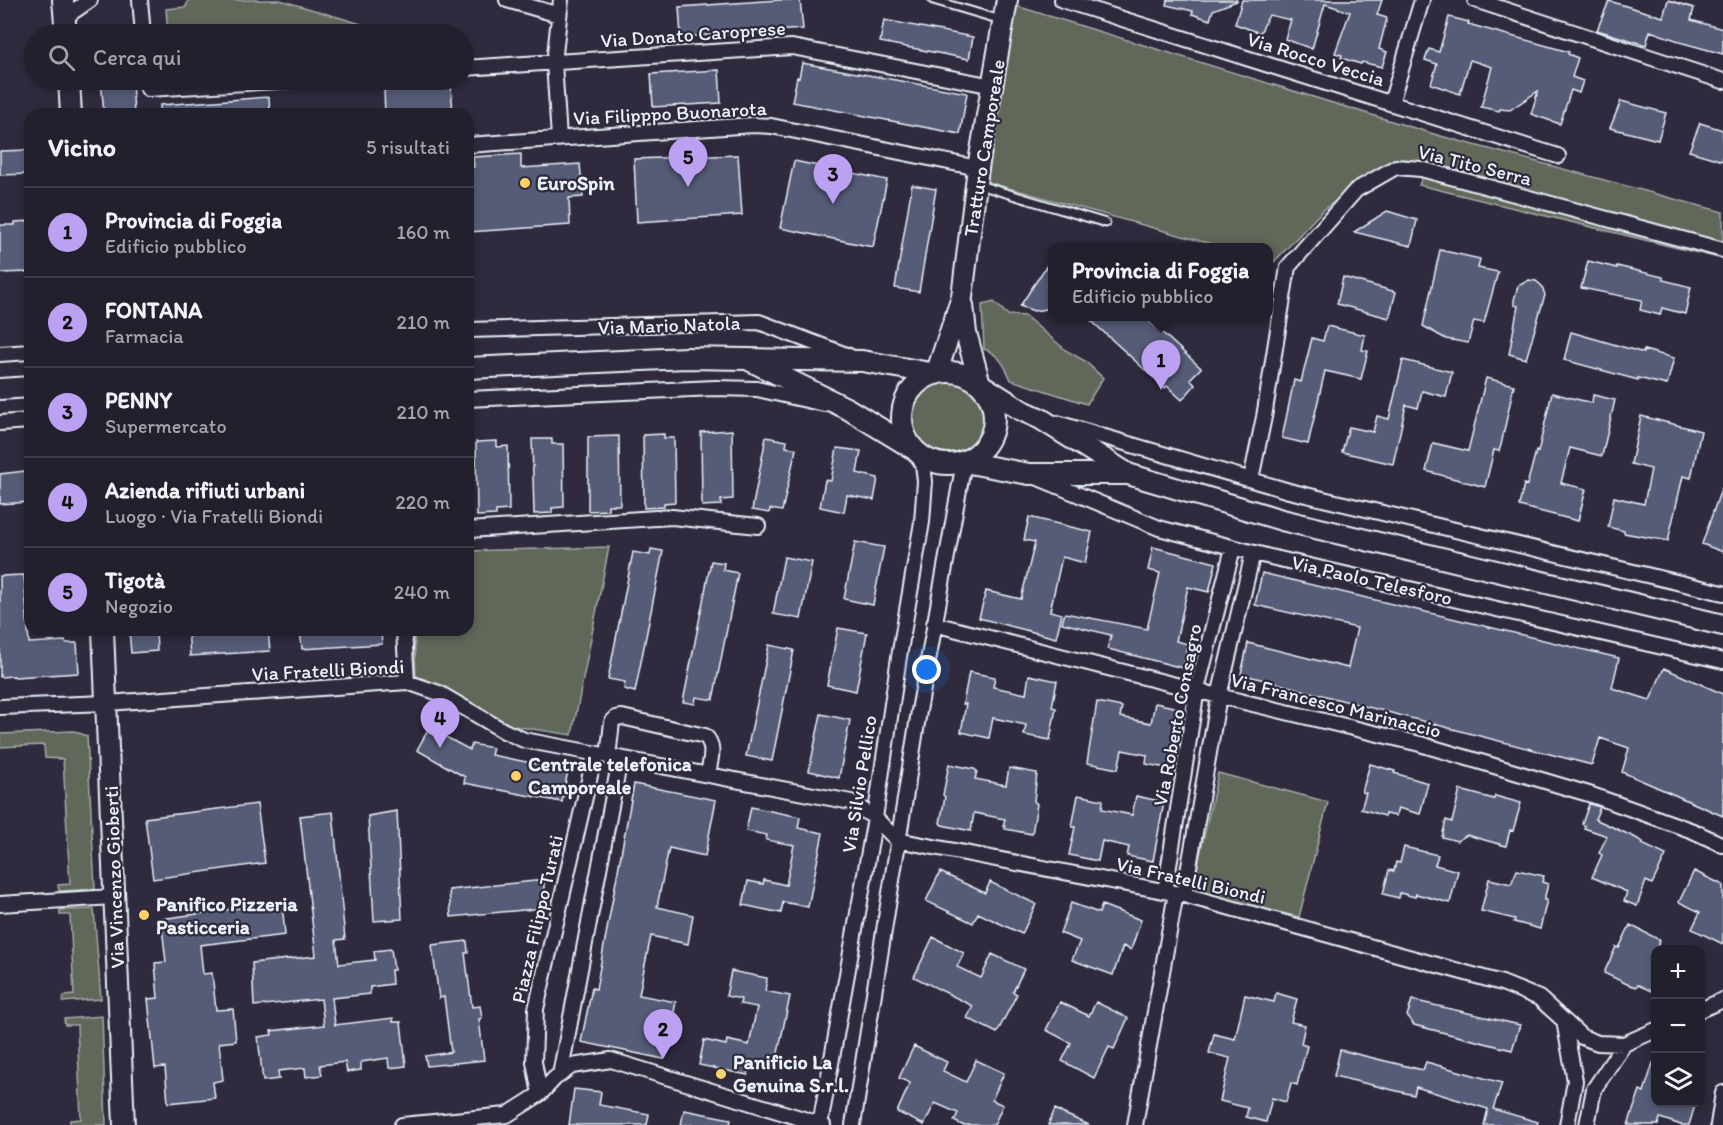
<!DOCTYPE html>
<html lang="it">
<head>
<meta charset="utf-8">
<style>
  body { margin:0; font-family:Itim,sans-serif; background:#2f2d3a; color:#f1f3f6 }
  .controls { position:absolute; right:18px; bottom:18px; display:grid; overflow:hidden; border-radius:12px; box-shadow:0 3px 9px #0003 }
  .controls button { width:54px; height:54px; display:grid; place-items:center; padding:0; border:0; border-bottom:2px solid #403e4a; background:#23202e; color:#f1f3f6; font:30px sans-serif }
  .you { position:absolute; left:927px; top:670px; width:21px; height:21px; margin:-15px; border:4px solid #fff; border-radius:50%; background:#1a73e8; box-shadow:0 0 0 9px #1a73e833 }
  .badge { display:grid; place-items:center; width:39px; height:39px; border-radius:50%; background:#bca0f2; color:#111; font-size:20px; font-weight:700 }
  .pin { position:absolute; translate:-50% -50px; filter:drop-shadow(0 2px 3px #0008) }
  .pin::after { content:''; position:absolute; top:32px; width:21px; height:18px; background:inherit; clip-path:polygon(0 0,100% 0,50% 100%) }
  .popup { position:absolute; left:1048px; top:243px; width:225px; height:78px; box-sizing:border-box; display:grid; place-content:center; border-radius:12px; background:#23202e; filter:drop-shadow(0 2px 4px #0005); font-size:20px; white-space:nowrap; color:#a3a3aa }
  .popup b { font-size:22px; color:#f1f3f6 }
  .popup::after { content:''; position:absolute; left:50%; top:100%; margin-left:-12px; border:12px solid transparent; border-top-color:#23202e }
  .list { margin:0; padding:0; list-style:none }
  h2 { display:flex; justify-content:space-between; align-items:center; height:78px; margin:0; padding:0 24px; font-size:26px }
  h2 small { font-size:20px; font-weight:400; color:#a3a3aa }
  .list li { display:grid; grid-template-columns:39px 1fr auto; gap:18px; align-items:center; box-sizing:border-box; height:90px; padding:0 24px; border-top:2px solid #403e4a }
  .list b { display:block; font-size:22px; white-space:nowrap }
  .list p { margin:0; font-size:20px; white-space:nowrap; color:#a3a3aa }
  .list em { font-size:20px; font-style:normal; color:#a3a3aa }
  .icon { flex:none; width:33px; height:33px; fill:none; stroke:currentColor; stroke-width:2; stroke-linecap:round; stroke-linejoin:round }
  .map { position:relative; flex:none; width:1723px; height:1125px; overflow:hidden }
  .search { position:absolute; background:#23202e; box-shadow:0 3px 9px #0003; left:24px; top:24px; width:450px; height:66px; display:flex; align-items:center; gap:15px; box-sizing:border-box; padding:0 21px; border-radius:33px; color:#a3a3aa; font-size:22px }
  .panel { position:absolute; background:#23202e; box-shadow:0 3px 9px #0003; left:24px; top:108px; width:450px; height:528px; border-radius:18px }
  .map>svg:first-child { display:block }
</style>
</head>
<body>
<div class="map">
<svg width="1723" height="1125" viewBox="0 0 1723 1125">
  <rect width="100%" height="100%" fill="#2f2a3d"/>
  <filter id="ink" filterUnits="userSpaceOnUse"><feTurbulence type="fractalNoise" baseFrequency=".0167" numOctaves="2"/><feDisplacementMap in="SourceGraphic" scale="12" xChannelSelector="R" yChannelSelector="G"/><feConvolveMatrix kernelMatrix="1 2 1 2 8 2 1 2 1" color-interpolation-filters="sRGB"/></filter>
  <g filter="url(#ink)">
    <path fill="#60675a" stroke="#a4aca9" stroke-width="1.5" d="M188 0H280L395 34H168L166 9 186 7Z
      M1013 5 1437 135 1723 212V259L1419 185 1422 177 1373 173 1322 211 1274 262 1269 261V248L1222 247 987 182Z
      M994 302 1008 315 1025 316 1067 351 1085 361 1103 378 1087 404 1011 380C1005 366 999 354 984 349L982 305Z
      M910 415a38 38 0 1 1 76 0a38 38 0 1 1-76 0Z
      M609 547 572 735 513 726 416 676 414 630H468V551Z
      M74 731 87 736 95 889 59 891 58 885 70 884 63 759 45 758 44 745 0 747V734Z
      M1218 773 1328 802 1299 917 1192 891Z
      M94 909 101 999 63 1002 64 996 74 995 70 915H60V910Z
      M102 1016 106 1125H70V1120L81 1119 77 1025H65L64 1019Z"/>
    <path fill="#575c78" stroke="#e8f1f8" stroke-width="1.5" d="M779 0H800L803 29 681 37 679 7Z
      M1167 0H1237V1L1213 10 1210 20 1192 14 1193 11 1166 5Z
      M1242 0H1382L1377 15 1387 18 1379 49 1387 52 1382 67 1362 62 1361 64 1341 58 1342 55 1335 53 1350 12 1325 4 1312 49 1285 39 1291 20 1269 15 1260 33 1235 24Z
      M1668 0 1694 8 1691 20 1723 29V54L1679 42V41L1650 31 1646 45 1597 30 1609 1 1663 17Z
      M1449 17 1469 22 1468 24 1569 52 1568 54 1578 58 1572 77 1583 81 1579 93 1571 90 1560 124 1531 114 1538 91 1510 110 1500 109 1499 111 1481 107 1492 67 1470 60 1460 94 1431 84 1437 64 1425 60 1429 49 1439 52Z
      M884 20 973 37 969 59 880 42Z
      M802 63 967 93 960 134 792 102 797 77 799 78Z
      M719 70 721 103 653 107 651 74Z
      M101 80H132L134 114H104Z
      M451 86 453 114H385L384 90Z
      M269 97 270 114H160V105Z
      M1621 101 1666 113 1658 140 1610 128Z
      M1700 123 1723 130V161L1689 151Z
      M30 150V174L0 175V151Z
      M521 154V168L580 164 583 197 569 198 570 225 468 232V168L474 167 473 157Z
      M738 155 742 215 637 222 634 159Z
      M794 161 887 180 873 247 780 228Z
      M912 185 936 189 919 292 895 288Z
      M1387 211 1417 220 1411 246 1354 232Z
      M30 221V272L0 273V225H15V222Z
      M1440 250 1480 259 1478 268 1498 272 1484 323 1474 321 1468 343 1446 339 1423 326Z
      M1053 256V308L1034 311 1020 306Z
      M1588 261 1617 268V266L1663 277V280L1691 287 1685 314 1662 308 1660 315 1640 310 1642 300 1581 288Z
      M1343 277 1396 292 1389 318 1337 304Z
      M1529 280 1536 281 1542 286 1545 295 1526 359 1509 354 1518 306 1514 305V300L1518 286Z
      M1086 316H1144L1201 368 1190 379 1195 385 1182 400 1167 386 1165 388Z
      M1327 326 1365 335 1362 350 1368 351 1361 379 1325 371 1308 444 1282 438 1294 380 1301 382 1312 338 1323 341Z
      M1571 332 1644 353V350L1674 358 1667 385 1638 378V380L1564 360Z
      M1403 360 1452 372 1446 397 1422 391 1418 408 1406 405 1393 464 1342 452 1349 427 1373 432 1377 416 1389 419Z
      M1486 378 1514 385 1501 445 1499 451 1494 450 1485 487 1426 471 1433 443 1468 451Z
      M1552 393 1592 403 1593 395 1615 400 1602 456 1570 448 1561 483 1586 489 1578 521 1519 506 1524 484 1527 485 1536 451 1538 452Z
      M1641 416 1701 431 1691 478 1683 476 1668 541 1624 533V531L1608 527 1614 497 1644 504 1651 469 1631 464Z
      M732 430 733 499 721 500V505L702 506 701 432Z
      M664 434V438H674L675 502 664 503V507L644 508 643 435Z
      M619 436 620 505H608V510L588 511V437Z
      M766 437 787 441 786 447 796 449 782 511 770 509 769 513 752 510Z
      M532 439H552V444H563L564 507 552 508V513L534 514Z
      M497 441V447L508 446 509 510 496 511V515L477 516 476 442Z
      M837 448 861 451 857 473 878 478 874 500 847 495 844 512 820 507 825 480 831 481Z
      M25 471V472H30V502L0 504V474Z
      M1721 489H1723V552L1702 544Z
      M1029 517 1092 532 1085 563 1062 557 1050 611 1062 614 1056 638 979 618 986 591 1021 599 1035 542 1024 540Z
      M855 542 884 547 873 605 844 599Z
      M1153 547 1216 563 1209 592 1188 587 1176 641 1188 644 1183 668 1108 649 1111 635 1062 623 1065 613 1147 629 1160 573 1148 570Z
      M651 549 663 551 635 692 624 689 625 682 608 679 633 552 650 555Z
      M784 557 812 562 801 619 773 614Z
      M711 561 724 563 723 570 738 573 713 700 696 697 695 704 683 702Z
      M1262 573 1619 658 1612 688 1650 700 1664 668 1723 694V816L1622 772 1629 748 1600 738 1592 765 1241 674 1248 643 1348 668 1357 628 1255 605Z
      M24 575 29 643 65 641 66 643H77L79 673 15 677 14 676 0 677V576Z
      M838 628 867 633 856 691 827 685Z
      M129 630H156L157 651 131 653Z
      M188 630H268L270 651 190 656Z
      M300 630H381L382 644 302 649Z
      M769 645 794 650 772 761 746 756Z
      M969 672 995 677 993 687 1026 694 1029 675 1057 681 1052 707 1056 708 1050 740 1024 735 1026 725 993 718 989 738 961 732 966 704H963Z
      M1097 702 1122 707 1120 717 1151 723 1155 703 1183 709 1171 769 1146 764 1147 755 1122 750 1118 769 1087 763Z
      M821 714 850 720 839 778 809 771Z
      M429 728 470 750 472 744 493 748 491 755 568 770 562 802 464 783 465 777 417 750Z
      M949 764 974 769 977 771 975 779 1006 785 1009 768 1037 773 1034 801 1037 804 1032 834 1005 829V826H1003L1005 819 974 813 971 831 942 825 940 823 945 797 943 795Z
      M1370 764 1395 771 1394 773 1428 783 1420 814 1398 808 1396 816 1385 814V816L1361 809 1366 793 1362 792Z
      M634 784 716 800 705 856 669 848 662 882 657 907 693 915 688 944 651 936 644 969 639 995 676 1002 664 1059 581 1042 592 988 596 989Z
      M1460 790 1494 799 1495 796 1521 803 1513 831 1510 830 1506 846 1467 835 1457 841 1442 837 1446 820 1452 822Z
      M1078 795 1103 800 1102 809 1132 815 1136 796 1164 802 1153 861 1127 856 1129 847 1102 841 1098 861 1069 855 1075 827H1072Z
      M257 804 265 863 153 879 145 818Z
      M1589 804 1600 807 1595 819 1634 837 1643 842 1642 844 1666 855 1652 884 1646 881 1637 906 1624 901 1627 892 1592 877 1602 855 1599 853 1607 836 1584 828 1585 826 1582 824Z
      M751 807 800 817 798 828 823 833 808 907 783 902 781 913 743 905 748 881 763 884 764 880 786 885 794 845 766 840 767 835 746 831Z
      M397 811 402 919 374 921 368 816Z
      M333 812 345 939 336 940 339 964 375 960 374 951 391 949 394 970H391L392 984 370 987V994L332 998 335 1025 393 1018V1022H401L406 1066 389 1068 388 1058 361 1062V1070L347 1072 345 1062 320 1065 322 1075 306 1077 305 1068 278 1071 279 1079 263 1081 258 1037 272 1035 271 1031 324 1025 321 999 254 1006 252 963 316 956 300 816Z
      M1404 847 1438 855 1435 865 1458 871 1450 903 1416 894 1415 897 1400 893 1399 898 1383 894 1389 870 1394 871 1396 862 1400 863Z
      M1517 870 1544 876 1542 882 1548 884 1544 900H1547L1540 929 1514 922 1515 919 1481 911 1489 879 1511 884Z
      M1694 871 1723 885V944L1692 929 1700 912 1679 902Z
      M940 872 985 893 990 882 1036 904 1022 934 978 913 973 923 926 901Z
      M544 880V908L451 917 449 890Z
      M282 902 285 935 200 945 203 974 212 973 216 1010 233 1009 236 1041 219 1043 223 1080 213 1082 215 1098 168 1103 165 1067 155 1068 148 999 158 998 155 963 166 962 161 919Z
      M1071 903 1099 913 1102 905 1141 920 1131 950 1123 946 1113 975 1072 960 1080 941 1060 933Z
      M1630 925 1660 940 1656 950V993L1638 985 1636 987 1627 984 1604 973 1616 947 1619 948Z
      M933 937 964 953 957 967 981 978 992 954 1024 969 1013 992 1017 994 997 1033 967 1018 973 1006 914 977Z
      M467 941 468 953H465L472 1007 480 1006 482 1018 479 1019 484 1060 427 1066 425 1056 451 1052 444 997 439 998 432 945Z
      M731 971 767 978 765 991 790 996 775 1067 751 1062 748 1075 699 1065 704 1040 726 1045 727 1040 749 1045 757 1007 740 1004 741 999 726 996Z
      M1276 993 1297 999 1291 1022 1305 1025 1301 1044 1307 1046 1297 1085 1291 1083 1286 1102 1272 1098 1266 1122 1246 1117 1248 1108 1220 1101 1230 1058 1209 1053 1214 1034 1235 1039 1245 995 1274 1002Z
      M1412 1000 1520 1025 1512 1050 1414 1025 1407 1016Z
      M1060 1002 1089 1016 1096 1002 1128 1018 1114 1049 1109 1047 1094 1078 1062 1061 1071 1043 1046 1030Z
      M914 1046 947 1062 943 1071 966 1082 976 1060 1004 1073 992 1100 1003 1105 994 1125H962L954 1121 958 1113 935 1103 924 1125 897 1112 910 1083 899 1078Z
      M1340 1050 1423 1070 1426 1062 1502 1083 1493 1109 1538 1122 1537 1125H1484L1488 1109 1416 1087 1414 1095 1334 1076Z
      M1653 1063H1656V1102H1696L1689 1125H1681L1660 1118 1658 1125H1628L1640 1090 1644 1092Z
      M574 1089 601 1092 599 1105 649 1114 647 1125H569Z
      M1055 1109 1062 1113 1089 1125H1048Z
      M684 1110 731 1119 730 1125H681Z"/>
    <g fill="none" stroke-linecap="round" stroke-linejoin="round">
      <g stroke="#e8f1f8" stroke-width="11">
        <path id="lane" d="M933 0 1001 20
          M979 185 1106 223"/>
      </g>
      <g stroke="#e8f1f8" stroke-width="18">
        <path id="street" d="M140 0 143 34
          M507 0 559 15
          M1062 0 1558 156
          M1475 0 1723 81
          M64 18 90 0
          M464 68 792 47 993 86
          M147 80 148 89 293 80
          M1391 103 1422 0
          M559 138 554 63 561 0
          M468 145 753 125 771 126 978 168
          M468 330 759 322 849 356
          M0 354 30 352
          M468 399 715 388 757 389 824 404
          M0 423 30 421
          M1057 423 1289 491 1723 593
          M1036 477 1159 528 1266 556 1723 661
          M1251 479 1264 417 1288 267 1356 190 1396 167 1421 169 1723 250
          M468 530 672 517 758 526
          M934 624 1219 696 1420 744 1592 795 1693 831 1723 845
          M404 630 407 682
          M0 707 107 703 407 682 439 693 504 731 524 740 851 802 875 818 897 840 1184 895 1502 983 1539 998 1582 1037 1598 1043 1624 1044 1656 1030
          M608 757 612 722 616 718 622 717 705 736C716 746 710 761 708 775
          M1165 891 1197 689 1233 548
          M1184 895 1219 696 1253 553
          M0 904 113 897
          M1700 1010 1723 1000
          M1564 1021 1575 1081 1567 1125
          M560 1075 620 759
          M540 1094 534 1062 536 1009 595 754
          M402 1125 507 1115 540 1094 555 1078 572 1066 611 1060 823 1125
          M820 1125 875 818 899 657 922 522 925 481 923 465 915 450
          M853 1125 919 711 964 462
          M1135 1125 1176 893
          M1587 1125 1594 1089 1624 1044
          M1718 1125 1723 1093"/>
      </g>
      <g stroke="#e8f1f8" stroke-width="24">
        <path id="secondary" d="M63 0 66 34
          M69 80 71 114
          M963 305 966 333 980 384
          M751 361 848 409 912 448
          M468 368 686 358 747 359 862 361 936 374
          M902 418a46 46 0 1 1 92 0a46 46 0 1 1-92 0Z
          M936 374 962 297 978 168 1007 0
          M980 384 1021 410 1041 419 1128 474 1282 520 1723 625
          M0 389 30 387
          M964 462 1029 474H1128
          M103 630 124 1125"/>
      </g>
      <use href="#lane" stroke="#2f2a3d" stroke-width="7"/>
      <use href="#street" stroke="#2f2a3d" stroke-width="14"/>
      <use href="#secondary" stroke="#2f2a3d" stroke-width="20"/>
    </g>
  </g>
  <g fill="#ffd166" stroke="#2f2a3d" stroke-width="2">
    <circle cx="525" cy="183" r="6"/>
    <circle cx="516" cy="776" r="6"/>
    <circle cx="144" cy="915" r="6"/>
    <circle cx="721" cy="1074" r="6"/>
  </g>
  <g text-anchor="middle" stroke-width="4.5" stroke-linejoin="round" paint-order="stroke">
    <g font-size="20" fill="#e8f1f8" stroke="#2f2a3d">
      <text transform="translate(693 34) rotate(-4)" y="7">Via Donato Caroprese</text>
      <text transform="translate(1316 59) rotate(17)" y="7">Via Rocco Veccia</text>
      <text transform="translate(670 113) rotate(-3)" y="7">Via Filipppo Buonarota</text>
      <text transform="translate(984 148) rotate(-81)" y="7">Tratturo Camporeale</text>
      <text transform="translate(1475 165) rotate(14)" y="7">Via Tito Serra</text>
      <text transform="translate(669 325) rotate(-2)" y="7">Via Mario Natola</text>
      <text transform="translate(1372 580) rotate(13)" y="7">Via Paolo Telesforo</text>
      <text transform="translate(328 670) rotate(-3)" y="7">Via Fratelli Biondi</text>
      <text transform="translate(1336 705) rotate(14)" y="7">Via Francesco Marinaccio</text>
      <text transform="translate(1177 715) rotate(-79)" y="7">Via Roberto Consagro</text>
      <text transform="translate(859 784) rotate(-81)" y="7">Via Silvio Pellico</text>
      <text transform="translate(114 877) rotate(-92)" y="7">Via Vincenzo Gioberti</text>
      <text transform="translate(1191 880) rotate(13)" y="7">Via Fratelli Biondi</text>
      <text transform="translate(537 919) rotate(-77)" y="7">Piazza Filippo Turati</text>
    </g>
    <g font-size="20" font-weight="bold" fill="#e8f1f8" stroke="#2f2a3d" text-anchor="start">
      <text x="537" y="190">EuroSpin</text>
      <text x="528" y="771">Centrale telefonica<tspan x="528" dy="23">Camporeale</tspan></text>
      <text x="156" y="911">Panifico Pizzeria<tspan x="156" dy="23">Pasticceria</tspan></text>
      <text x="733" y="1069">Panificio La<tspan x="733" dy="23">Genuina S.r.l.</tspan></text>
    </g>
  </g>
</svg>
<div class="controls">
<button>+</button>
<button>−</button>
<button><svg class="icon" aria-label="layers" viewBox="0 0 24 24"><path d="M12 4l9 5-9 5-9-5zM3 14l9 5 9-5"/></svg></button>
</div>
<div class="you"></div>
<div class="pin badge" style="left:1161px;top:390px">1</div>
<div class="popup"><b>Provincia di Foggia</b>Edificio pubblico</div>
<div class="pin badge" style="left:663px;top:1059px">2</div>
<div class="pin badge" style="left:833px;top:204px">3</div>
<div class="pin badge" style="left:440px;top:748px">4</div>
<div class="pin badge" style="left:688px;top:187px">5</div>
<div class="search"><svg class="icon" aria-label="search" viewBox="0 0 24 24"><circle cx="10" cy="10" r="6"/><path d="M15 15l6 6"/></svg>Cerca qui</div>
<section class="panel">
<h2>Vicino<small>5 risultati</small></h2>
<ul class="list">
<li><span class="badge">1</span><div><b>Provincia di Foggia</b><p>Edificio pubblico</p></div><em>160 m</em></li>
<li><span class="badge">2</span><div><b>FONTANA</b><p>Farmacia</p></div><em>210 m</em></li>
<li><span class="badge">3</span><div><b>PENNY</b><p>Supermercato</p></div><em>210 m</em></li>
<li><span class="badge">4</span><div><b>Azienda rifiuti urbani</b><p>Luogo · Via Fratelli Biondi</p></div><em>220 m</em></li>
<li><span class="badge">5</span><div><b>Tigotà</b><p>Negozio</p></div><em>240 m</em></li>
</ul>
</section>
</div>
</body>
</html>
